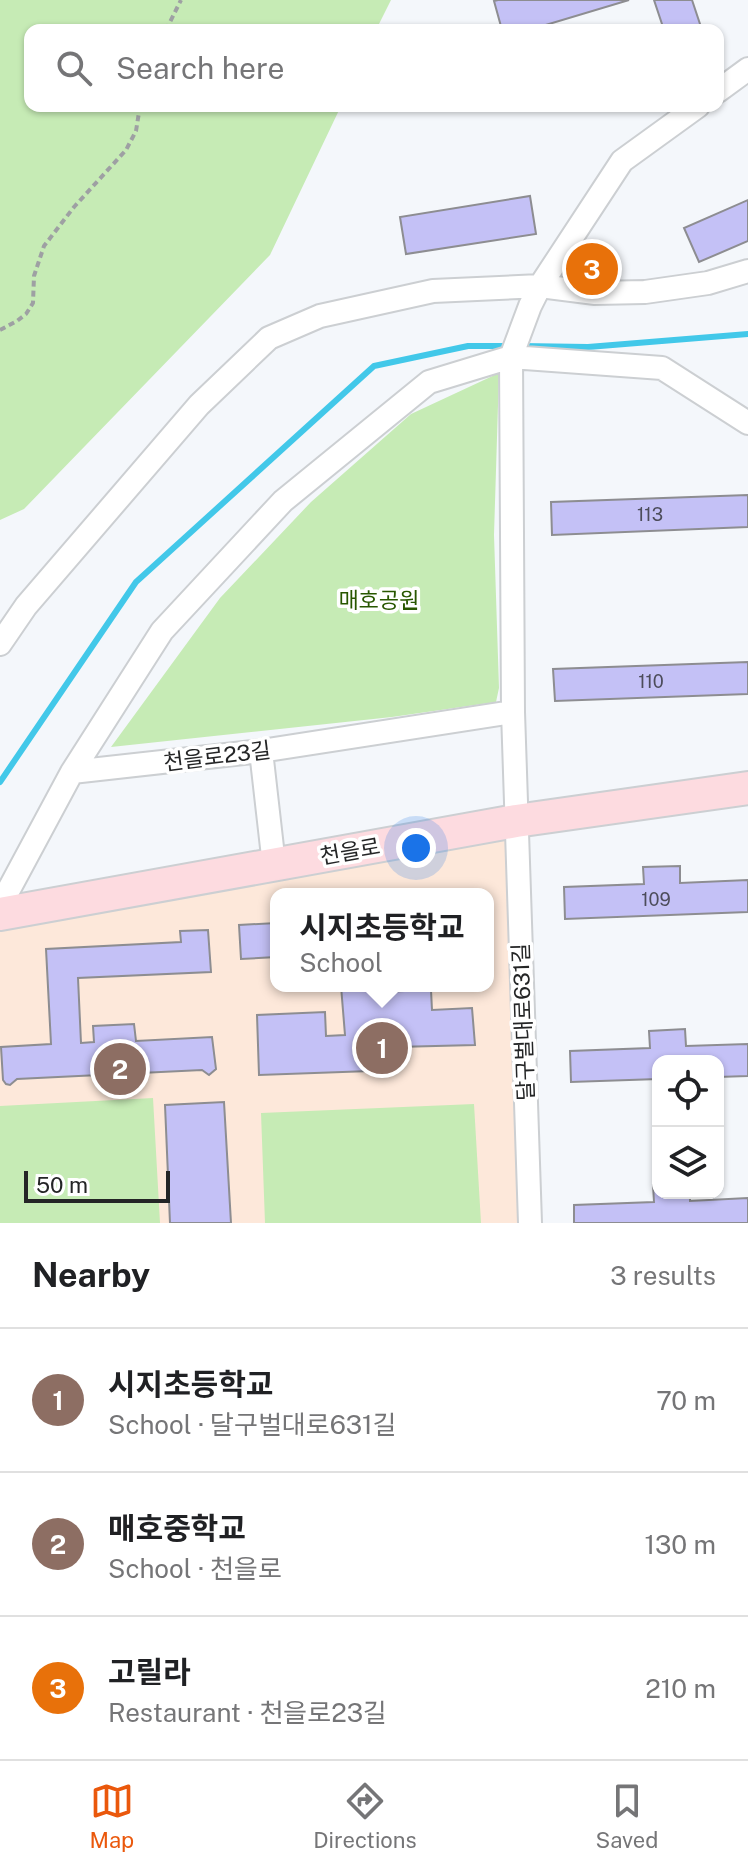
<!DOCTYPE html>
<html lang="en">
<head>
<meta charset="utf-8">
<style>
  body { margin:0; font-family:"Public Sans","Noto Sans KR",sans-serif; background:#f2f2f2; color:#202124 }
  .controls { position:absolute; right:24px; bottom:24px; display:grid; overflow:hidden; border-radius:16px; box-shadow:0 2px 6px #0004 }
  .controls button { width:72px; height:72px; display:grid; place-items:center; padding:0; border:0; border-bottom:2px solid #e0e0e0; background:#fff; color:#202124; font:40px sans-serif }
  .scale { position:absolute; left:24px; bottom:20px; width:146px; box-sizing:border-box; padding-left:8px; border:4px solid #242526; border-top:0; font-size:22px; line-height:28px; white-space:nowrap; color:#242526; -webkit-text-stroke:6px #fff; paint-order:stroke }
  .you { position:absolute; left:416px; top:848px; width:28px; height:28px; margin:-20px; border:6px solid #fff; border-radius:50%; background:#1a73e8; box-shadow:0 0 0 12px #1a73e833 }
  .badge { display:grid; place-items:center; width:52px; height:52px; border-radius:50%; background:#ea580c; color:#fff; font-size:26px; font-weight:700 }
  .pin { position:absolute; translate:-50% -50%; border:4px solid #fff; box-shadow:0 2px 8px #0006 }
  .popup { position:absolute; left:270px; top:888px; width:224px; height:104px; box-sizing:border-box; display:grid; place-content:center; border-radius:16px; background:#fff; filter:drop-shadow(0 2px 6px #0005); font-size:26px; white-space:nowrap; color:#757577 }
  .popup b { font-size:30px; color:#202124 }
  .popup::after { content:''; position:absolute; left:50%; top:100%; margin-left:-16px; border:16px solid transparent; border-top-color:#fff }
  .list { margin:0; padding:0; list-style:none }
  h2 { display:flex; justify-content:space-between; align-items:center; height:104px; margin:0; padding:0 32px; font-size:34px }
  h2 small { font-size:26px; font-weight:400; color:#757577 }
  .list li { display:grid; grid-template-columns:52px 1fr auto; gap:24px; align-items:center; box-sizing:border-box; height:144px; padding:0 32px; border-top:2px solid #e0e0e0 }
  .list b { display:block; font-size:30px; white-space:nowrap }
  .list p { margin:0; font-size:26px; white-space:nowrap; color:#757577 }
  .list em { font-size:26px; font-style:normal; color:#757577 }
  .icon { flex:none; width:44px; height:44px; fill:none; stroke:currentColor; stroke-width:2; stroke-linecap:round; stroke-linejoin:round }
  .map { position:relative; flex:none; width:748px; height:1223px; overflow:hidden }
  .search { position:absolute; background:#fff; box-shadow:0 2px 6px #0004; left:24px; right:24px; top:24px; height:88px; display:flex; align-items:center; gap:20px; box-sizing:border-box; padding:0 28px; border-radius:16px; color:#757577; font-size:30px }
  .sheet { height:536px; background:#fff }
  nav { display:flex; justify-content:space-around; align-items:center; box-sizing:border-box; height:112px; border-top:2px solid #e0e0e0; background:#fff; font-size:22px; color:#757577 }
  nav a { display:grid; justify-items:center; gap:4px }
  nav .on { color:#ea580c }
  .map>svg:first-child { display:block }
</style>
</head>
<body>
<div class="map">
<svg width="748" height="1223" viewBox="0 0 748 1223">
  <rect width="100%" height="100%" fill="#f4f7fb"/>
  <path fill="#fde8da" fill-rule="evenodd" d="M516 821 530 1223H0V914ZM276 894H488V986H276Z"/>
  <path fill="#c6ebb5" d="M0 0H391L376 30H30V106H341L270 255 24 509 0 520Z
    M499 373 494 535 499 688 496 702 392 717 111 747 220 598 311 502 411 414Z
    M153 1098 160 1223H0V1106Z
    M474 1104 481 1223H265L261 1113Z"/>
  <g fill="none" stroke-linecap="round" stroke-linejoin="round">
    <path stroke="#42c8e9" stroke-width="6" d="M521 346 588 347 748 334
      M0 782 136 582 374 366 468 346H510"/>
  </g>
  <path fill="#c4c1f6" stroke="#8d8d91" stroke-width="2" d="M498 0H629L529 30H502L494 1Z
    M654 0H692L702 30H664Z
    M530 196 536 234 406 254 400 217Z
    M748 200V241L699 262 684 228Z
    M748 495V527L552 535 551 502Z
    M748 662V694L555 701 553 669Z
    M680 866V883L748 880V912L565 919 564 887 644 884 643 867Z
    M453 889 454 894H358Z
    M276 923V957L241 959 239 925Z
    M208 930 211 972 78 978 81 1043 94 1042 93 1026 134 1024 136 1041 212 1037 216 1069 209 1075 202 1070 17 1079 10 1085 6 1084 3 1080 1 1047 51 1044 46 949 181 942 180 931Z
    M341 986H379V992L431 990 432 1010 472 1008 475 1045 396 1047 398 1070 259 1075 257 1015 325 1012 326 1036 345 1035Z
    M685 1029 686 1046 748 1044V1076L718 1077V1061H658V1079L571 1082 570 1051 650 1048 649 1031Z
    M224 1102 231 1223H170L165 1105Z
    M653 1185H658V1193H690V1201L748 1198V1223H574V1205L654 1202Z"/>
  <g fill="none" stroke-linecap="round" stroke-linejoin="round">
    <g stroke="#cccfd2" stroke-width="26">
      <path id="street" d="M718 91 748 69
        M0 644 26 606 199 405 269 338 320 316 433 291 540 286 595 293 645 292 708 283 748 271
        M261 751 274 865
        M72 772 261 751 513 712
        M0 906 72 772 162 631 283 501 429 382 511 357 662 368 748 423
        M530 1223 513 712 511 357 530 306 540 286 622 161 698 106"/>
    </g>
    <g stroke="#cccfd2" stroke-width="36">
      <path id="secondary" d="M0 914 516 821 748 788"/>
    </g>
    <path stroke="#9ea0a3" stroke-width="4" stroke-dasharray="6 4" stroke-linecap="butt" d="M166 30 181 0
      M0 330 17 321 26 314 33 303 34 276 44 246 74 207 126 150 136 131 140 106"/>
    <use href="#street" stroke="#fff" stroke-width="22"/>
    <use href="#secondary" stroke="#fddbe0" stroke-width="32"/>
  </g>
  <g text-anchor="middle" stroke-width="7" stroke-linejoin="round" paint-order="stroke">
    <g font-size="18" fill="#4c4c5a">
      <text x="650" y="521">113</text>
      <text x="651" y="688">110</text>
      <text x="656" y="906">109</text>
    </g>
    <g font-size="22" fill="#285700" stroke="#fff">
      <text x="379" y="608">매호공원</text>
    </g>
    <g font-size="22" fill="#242526" stroke="#fff">
      <text transform="translate(217 756) rotate(-7)" y="8">천을로23길</text>
      <text transform="translate(350 851) rotate(-10)" y="8">천을로</text>
      <text transform="translate(523 1022) rotate(-92)" y="8">달구벌대로631길</text>
    </g>
  </g>
</svg>
<div class="controls">
<button><svg class="icon" aria-label="locate" viewBox="0 0 24 24"><circle cx="12" cy="12" r="6"/><path d="M12 2v4M12 18v4M2 12h4M18 12h4"/></svg></button>
<button><svg class="icon" aria-label="layers" viewBox="0 0 24 24"><path d="M12 4l9 5-9 5-9-5zM3 14l9 5 9-5"/></svg></button>
</div>
<div class="scale">50 m</div>
<div class="you"></div>
<div class="pin badge" style="left:382px;top:1048px;background:#8d6e63">1</div>
<div class="popup"><b>시지초등학교</b>School</div>
<div class="pin badge" style="left:120px;top:1069px;background:#8d6e63">2</div>
<div class="pin badge" style="left:592px;top:269px;background:#e8710a">3</div>
<div class="search"><svg class="icon" aria-label="search" viewBox="0 0 24 24"><circle cx="10" cy="10" r="6"/><path d="M15 15l6 6"/></svg>Search here</div>
</div>
<section class="sheet">
<h2>Nearby<small>3 results</small></h2>
<ul class="list">
<li><span class="badge" style="background:#8d6e63">1</span><div><b>시지초등학교</b><p>School · 달구벌대로631길</p></div><em>70 m</em></li>
<li><span class="badge" style="background:#8d6e63">2</span><div><b>매호중학교</b><p>School · 천을로</p></div><em>130 m</em></li>
<li><span class="badge" style="background:#e8710a">3</span><div><b>고릴라</b><p>Restaurant · 천을로23길</p></div><em>210 m</em></li>
</ul>
</section>
<nav>
<a class="on"><svg class="icon" aria-label="map" viewBox="0 0 24 24"><path d="M3 6l6-2 6 2 6-2v14l-6 2-6-2-6 2zM9 4v14M15 6v14"/></svg>Map</a>
<a><svg class="icon" aria-label="directions" viewBox="0 0 24 24"><path d="M12 3l9 9-9 9-9-9zM9 14v-3h6M13 9l2 2-2 2"/></svg>Directions</a>
<a><svg class="icon" aria-label="saved" viewBox="0 0 24 24"><path d="M7 4h10v16l-5-4-5 4z"/></svg>Saved</a>
</nav>
</body>
</html>
